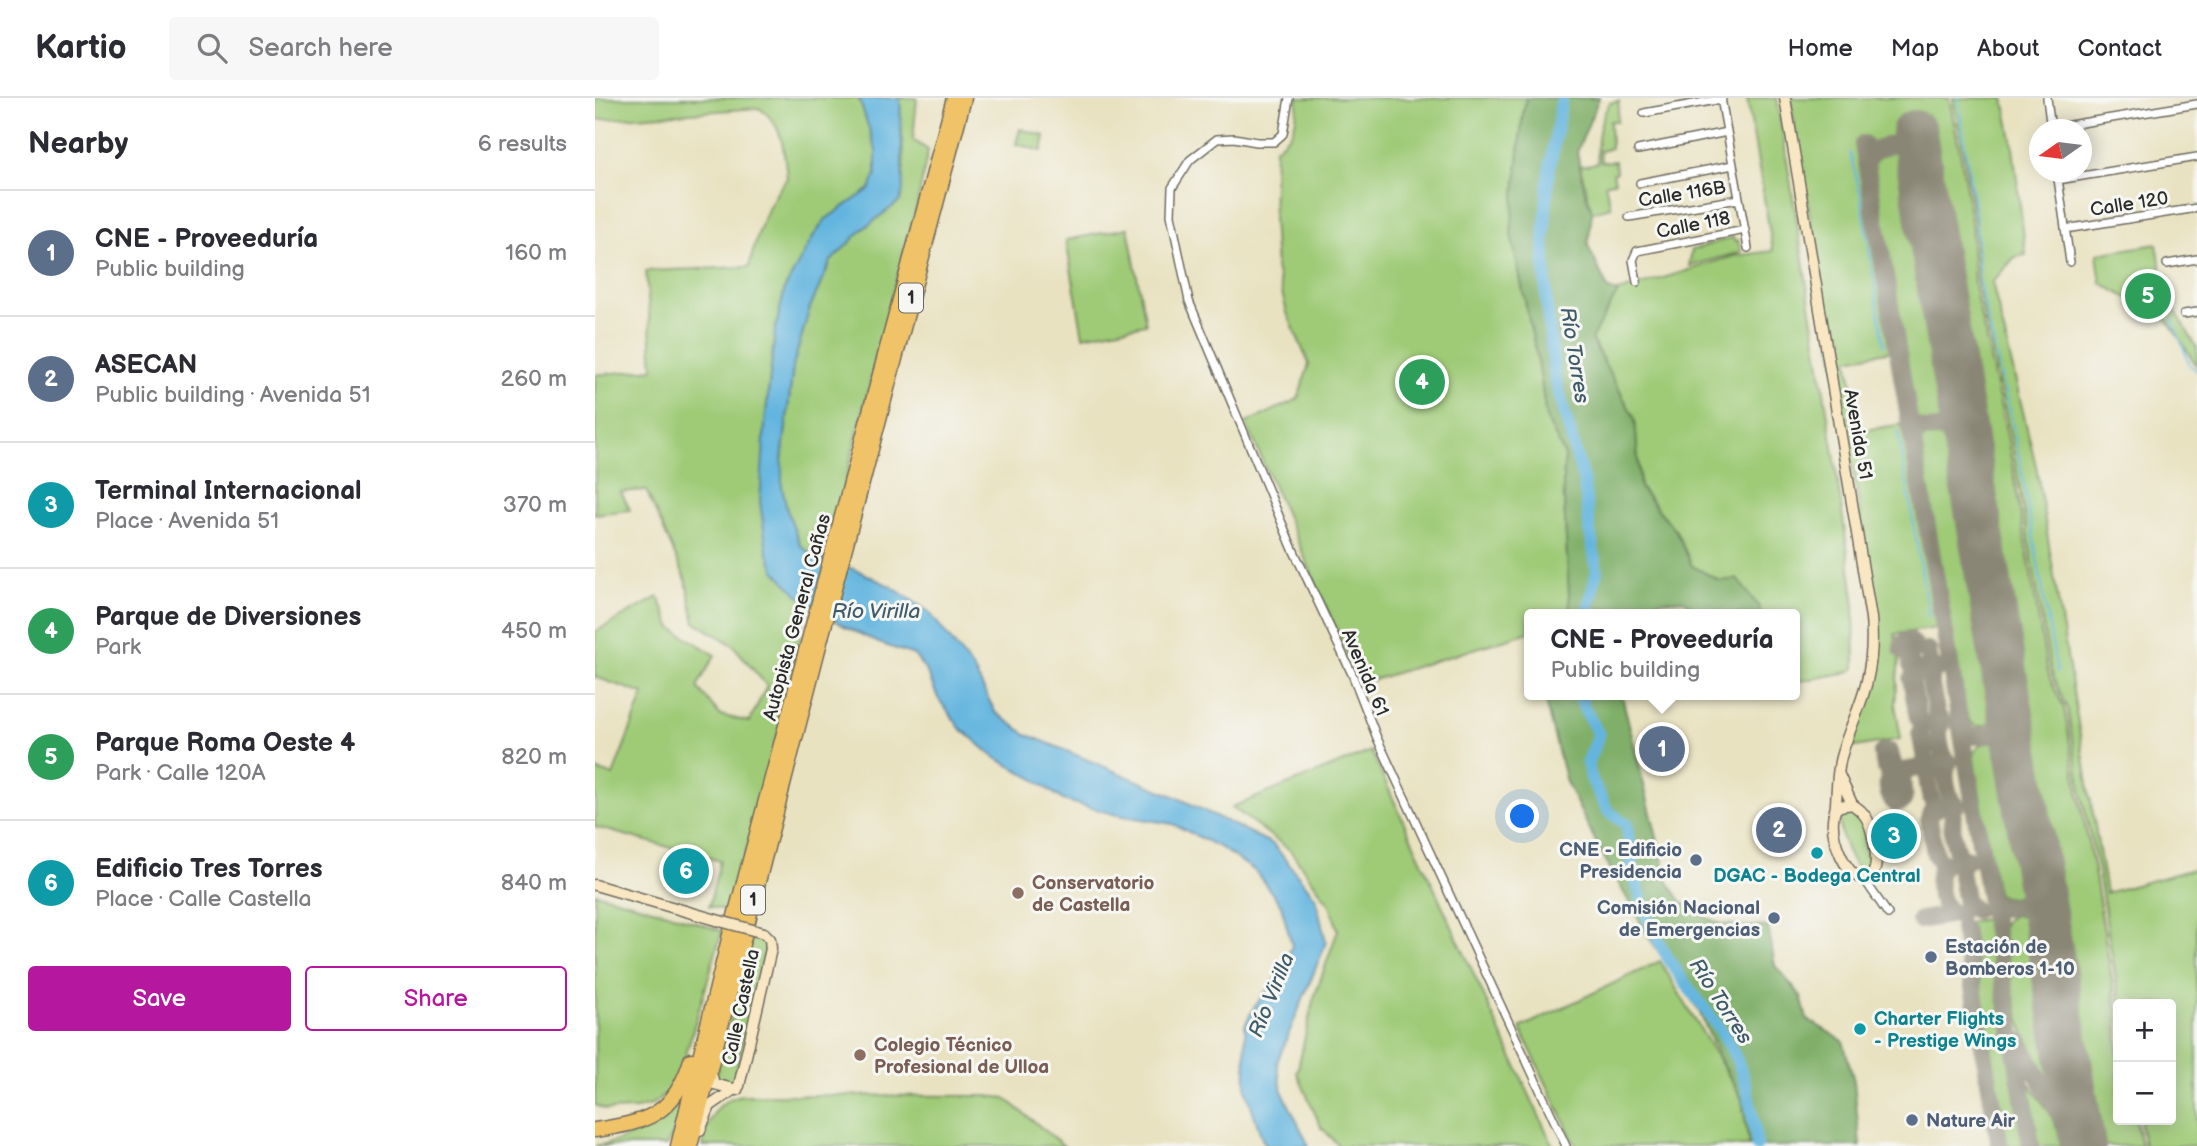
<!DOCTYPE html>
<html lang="en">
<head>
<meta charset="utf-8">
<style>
  body { margin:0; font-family:"Balsamiq Sans",sans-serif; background:#f7f7f7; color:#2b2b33 }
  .controls { position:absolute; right:21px; bottom:21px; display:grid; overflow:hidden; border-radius:7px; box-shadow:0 4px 18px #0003 }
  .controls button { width:63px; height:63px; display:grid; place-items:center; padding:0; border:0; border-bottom:2px solid #e1e1e2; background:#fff; color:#2b2b33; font:35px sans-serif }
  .compass { position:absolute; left:1434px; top:21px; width:63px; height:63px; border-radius:50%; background:#fff; box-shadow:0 4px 18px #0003; rotate:256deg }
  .you { position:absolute; left:928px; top:719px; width:24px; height:24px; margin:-18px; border:5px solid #fff; border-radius:50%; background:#1a73e8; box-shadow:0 0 0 10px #1a73e833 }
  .badge { display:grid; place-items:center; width:46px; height:46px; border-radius:50%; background:#b5179e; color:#fff; font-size:23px; font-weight:700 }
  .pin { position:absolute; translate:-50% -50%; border:4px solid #fff; box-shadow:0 2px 7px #0006 }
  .popup { position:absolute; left:929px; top:511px; width:276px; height:91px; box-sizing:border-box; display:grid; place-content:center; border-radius:7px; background:#fff; filter:drop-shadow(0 2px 5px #0005); font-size:23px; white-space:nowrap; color:#7c7c81 }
  .popup b { font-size:26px; color:#2b2b33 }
  .popup::after { content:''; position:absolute; left:50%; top:100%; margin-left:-14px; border:14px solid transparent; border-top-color:#fff }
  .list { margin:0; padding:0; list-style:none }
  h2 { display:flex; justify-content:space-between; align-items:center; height:91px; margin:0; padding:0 28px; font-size:30px }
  h2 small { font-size:23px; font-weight:400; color:#7c7c81 }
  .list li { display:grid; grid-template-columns:46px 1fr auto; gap:21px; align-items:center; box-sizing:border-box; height:126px; padding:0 28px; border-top:2px solid #e1e1e2 }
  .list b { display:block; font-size:26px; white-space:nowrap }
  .list p { margin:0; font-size:23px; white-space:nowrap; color:#7c7c81 }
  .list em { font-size:23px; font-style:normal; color:#7c7c81 }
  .actions { display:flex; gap:14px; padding:21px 28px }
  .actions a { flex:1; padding:16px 0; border:2px solid #b5179e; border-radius:7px; text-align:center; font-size:24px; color:#b5179e }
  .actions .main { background:#b5179e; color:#fff }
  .icon { flex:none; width:38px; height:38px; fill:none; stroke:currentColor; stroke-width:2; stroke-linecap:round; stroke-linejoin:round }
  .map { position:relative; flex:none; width:1602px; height:1048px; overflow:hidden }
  header { display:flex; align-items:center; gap:42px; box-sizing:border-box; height:98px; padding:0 35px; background:#fff; border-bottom:2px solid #e1e1e2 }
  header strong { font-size:33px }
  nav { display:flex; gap:38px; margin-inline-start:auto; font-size:24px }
  .search { width:490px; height:63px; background:#f7f7f7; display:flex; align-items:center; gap:18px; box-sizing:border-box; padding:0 24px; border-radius:7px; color:#7c7c81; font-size:26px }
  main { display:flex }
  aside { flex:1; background:#fff }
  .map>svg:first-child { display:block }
</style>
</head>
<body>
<header>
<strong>Kartio</strong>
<div class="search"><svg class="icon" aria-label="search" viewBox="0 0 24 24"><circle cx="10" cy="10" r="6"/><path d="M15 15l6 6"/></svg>Search here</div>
<nav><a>Home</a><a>Map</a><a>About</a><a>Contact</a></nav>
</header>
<main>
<aside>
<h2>Nearby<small>6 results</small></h2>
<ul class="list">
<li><span class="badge" style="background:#5c6f8a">1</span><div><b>CNE - Proveeduría</b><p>Public building</p></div><em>160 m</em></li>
<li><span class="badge" style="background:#5c6f8a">2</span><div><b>ASECAN</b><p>Public building · Avenida 51</p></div><em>260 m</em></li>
<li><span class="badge" style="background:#0f9aa8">3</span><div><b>Terminal Internacional</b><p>Place · Avenida 51</p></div><em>370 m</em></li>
<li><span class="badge" style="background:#2e9e5b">4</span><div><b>Parque de Diversiones</b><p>Park</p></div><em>450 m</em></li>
<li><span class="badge" style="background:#2e9e5b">5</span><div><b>Parque Roma Oeste 4</b><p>Park · Calle 120A</p></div><em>820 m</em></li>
<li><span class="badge" style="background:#0f9aa8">6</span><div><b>Edificio Tres Torres</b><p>Place · Calle Castella</p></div><em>840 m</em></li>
</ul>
<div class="actions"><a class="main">Save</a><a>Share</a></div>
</aside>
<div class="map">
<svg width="1602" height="1048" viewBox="0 0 1602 1048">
  <rect width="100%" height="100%" fill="#f6f6f2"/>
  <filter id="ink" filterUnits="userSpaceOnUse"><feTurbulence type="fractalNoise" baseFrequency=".0143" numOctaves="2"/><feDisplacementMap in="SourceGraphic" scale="14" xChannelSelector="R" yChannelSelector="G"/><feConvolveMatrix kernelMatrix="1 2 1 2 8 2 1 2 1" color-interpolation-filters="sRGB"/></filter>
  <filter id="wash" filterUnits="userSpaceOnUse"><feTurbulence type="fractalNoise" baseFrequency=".00686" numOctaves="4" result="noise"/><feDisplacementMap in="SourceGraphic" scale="28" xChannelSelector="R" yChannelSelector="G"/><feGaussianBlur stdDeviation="1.57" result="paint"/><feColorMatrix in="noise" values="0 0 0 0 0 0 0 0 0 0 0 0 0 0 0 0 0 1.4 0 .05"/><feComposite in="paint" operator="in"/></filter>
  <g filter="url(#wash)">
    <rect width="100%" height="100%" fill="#e9e2c1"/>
    <path fill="#9fcb77" stroke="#657b51" stroke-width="2" d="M0 0H264L281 52V76L275 91 231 121 190 190 180 233 170 325 202 496 212 504 194 595 135 814 114 808 125 763 0 729V672L18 677 49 596 0 579V534L63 499 77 530 120 557 102 589 125 617 154 624 172 588 138 547 100 524 91 482 51 392 26 394 35 412 0 416V277L58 271 51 173 154 169C162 136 171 107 192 80 189 53 189 26 164 10L0 22Z
      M305 0H322L318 42 333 52 322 108 295 205 244 408 218 458 205 447 192 412 187 389V363L198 268 215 209 236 163 268 131 305 103 309 69Z
      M703 0H931L927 23 916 136 945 274 951 320 970 358 968 384 975 516H934V534L765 586 651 325 703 301 714 266 692 215 681 170 678 120 680 50C702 34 701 26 703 0Z
      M1152 0H1182L1239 356 1259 499 1260 570 1254 574 1200 584V516H1165L1164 509 1125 483 1097 468 1081 433 1045 389 1040 321 996 240 1023 194 1139 158 1178 153Z
      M1195 0H1354L1366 59 1376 122 1379 188 1413 342 1452 570 1455 581 1469 610 1484 699 1499 772 1523 918V1022H1541L1546 1048H1502L1333 29 1310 33 1275 50 1274 42 1263 44 1297 253 1253 261 1264 333 1309 326 1344 530 1300 536 1304 561 1300 606 1306 641 1255 650 1276 587 1281 537 1275 478 1263 402Z
      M1358 0H1409L1417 42 1431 157 1420 159 1397 184 1441 368 1511 795 1602 770V1048H1549L1545 1022H1576V906H1525L1503 772 1487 698 1472 610 1458 580 1455 569 1416 341 1382 187 1379 122 1369 59Z
      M1024 3 1022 23H1015L1016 50 1005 53 1006 64 1020 63 1021 74 1018 75 1020 83 1010 86 1016 109 997 114 985 68 1003 65C1001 43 1003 23 1015 5Z
      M425 31 450 38 447 53 421 46Z
      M1304 49H1308L1352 317 1351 322C1342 328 1329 328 1320 322L1278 69 1285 56Z
      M533 130 551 226 488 238 471 142Z
      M1138 139 1139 143 1143 142 1146 154 1094 168 1097 152Z
      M1562 146 1567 177H1573L1579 210 1602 250V268L1573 223 1506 185 1502 156Z
      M1348 336 1353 337 1356 342 1401 612 1397 625C1385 630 1375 630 1372 616H1369L1324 346C1329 337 1338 337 1348 336Z
      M1391 644H1399L1408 655 1430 786C1426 801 1416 803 1403 796L1401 789 1378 659C1380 651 1384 647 1391 644Z
      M776 653 958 1048H744L726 1029 702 975 718 903 743 832 735 807 695 752 637 709Z
      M1253 711C1275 719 1274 749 1277 769L1271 775C1253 768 1244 736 1245 717L1247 714Z
      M0 795 72 815 127 833 84 980 75 993 56 1007 42 1011 12 1012 0 1007Z
      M1422 817 1432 821 1436 832 1463 993C1424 953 1415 883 1407 830 1409 822 1414 818 1422 817Z
      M1391 821 1428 1048H1411L1372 824Z
      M160 839 170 843 171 847 139 982 131 986 123 983 121 977 156 842Z
      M1065 863 1147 1001 1154 1048H981L925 930Z
      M1434 985 1455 1015 1470 1048H1444Z
      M146 997 392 998 410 1000 469 1048H108C112 1024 120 1003 146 997Z
      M86 1001 85 1023 71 1048H0C33 1043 64 1027 86 1001Z"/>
    <path fill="#7faf68" stroke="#556d4a" stroke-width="2" d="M931 0H1004L982 54 989 90 997 114 993 148 1013 191 1023 194 996 241 1040 321 1045 390 1081 433 1097 468 1125 483 1142 481 1164 509 1165 516H1131L1128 514 1111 513 1104 516 1089 502 1063 503 1039 516H975L968 384 970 358 951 320 945 274 916 136 927 23Z
      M951 597H1025L1028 602 1073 784 1086 803 1110 819 1127 826 1173 829 1180 868 1206 898 1212 921 1248 943 1259 983 1265 1048H1154L1147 1001 1123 957 1104 913 1053 838 1004 750 971 684 952 611Z"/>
    <path fill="#64b5df" stroke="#487085" stroke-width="2" d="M264 0H305L308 91 305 103 268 131 236 163 215 209 198 268 187 363V389L192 412 205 447 218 458 264 473 297 489 334 514 379 572 400 614 431 636 579 698 678 746 721 800 731 845 682 964 687 993 714 1048H672L667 1041 651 991 650 927 658 911 686 874 697 848 686 807 660 773 626 750 578 726 522 717 468 702 439 681 399 659 365 630 343 600 333 576 319 557 284 545 251 529 220 510 202 496 181 474 172 453 165 404 170 325 180 233 190 190 219 137 231 121 275 91 281 76V52Z"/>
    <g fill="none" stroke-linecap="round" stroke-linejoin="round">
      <path stroke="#64b5df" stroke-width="2" d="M1363 0 1381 122 1384 184 1421 341 1462 574
        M1255 55 1266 98 1289 247
        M1577 221 1595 267 1602 273
        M1303 333 1334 519"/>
      <path stroke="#64b5df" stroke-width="12" d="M967 0 953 81 949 145 952 211 960 280 989 385 995 434 1002 472 992 516
        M985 597 988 608 1004 637 992 666 998 685 1013 713 1032 727C1036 783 1053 835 1087 881 1107 909 1133 936 1145 970 1154 992 1159 1024 1162 1048"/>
      <path stroke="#8a8676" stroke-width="18" d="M1268 46 1436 1048
        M1271 65 1278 53 1306 43 1317 48 1322 57
        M1315 325C1338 343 1352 316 1371 344
        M1307 549a6 6 0 1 1 12 0a6 6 0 1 1-12 0Z
        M1333 552 1335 566 1341 571 1335 577V582L1342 618 1347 623C1341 634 1345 657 1354 664 1347 674 1352 698 1361 707 1355 717 1357 744 1363 755 1365 759 1369 760 1373 761L1367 766 1365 773 1371 805 1380 812
        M1314 555 1316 567 1323 574 1316 581 1323 620 1329 627 1325 634 1330 661 1336 668C1329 678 1334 698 1340 708L1344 709 1336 714 1334 720 1340 756 1344 762 1351 765
        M1363 625C1367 629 1371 635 1376 637 1395 643 1403 625 1421 644
        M1406 634 1413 628 1417 619
        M1311 673 1307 681 1309 700 1307 704 1300 705C1292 698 1290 682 1297 675L1345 666
        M1297 675 1290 669 1287 655 1290 653 1295 654 1299 670 1307 673
        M1394 799C1398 805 1402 808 1409 810L1435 806 1450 816
        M1435 806 1442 800 1445 790
        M1360 816C1344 811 1339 779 1348 766L1360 763
        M1325 822 1364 815
        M1368 830 1405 1048
        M1425 943C1441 980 1466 1011 1481 1048
        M1459 1004C1469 1008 1474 1006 1480 997"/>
      <path stroke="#8a8676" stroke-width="46" d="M1319 35 1488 1048"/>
    </g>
  </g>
  <g filter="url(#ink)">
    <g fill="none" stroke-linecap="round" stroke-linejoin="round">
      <g stroke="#6e6b60" stroke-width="10">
        <path id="street" d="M694 0 688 36 679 44H662L639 40 622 41 595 62 577 90 576 117 594 203 697 449 757 576 782 640 971 1048
          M1126 0 1153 150
          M1452 0 1456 32
          M1049 15 1127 1
          M1456 30 1602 6
          M1043 52 1132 34
          M1462 74 1475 164
          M1463 82 1602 59
          M1045 85 1138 67
          M1034 119 1144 101
          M1470 131 1602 110
          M1572 166 1602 161
          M1042 184 1038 162 1042 153 1150 132
          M1589 216 1602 214
          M1269 781 1293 816"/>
      </g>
      <g stroke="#6e6b60" stroke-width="13">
        <path id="secondary" d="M1190 0 1276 520C1278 542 1277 561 1272 583 1266 609 1253 633 1246 659 1242 674 1242 690 1241 706 1241 712 1238 716 1238 722 1237 733 1241 747 1246 758 1250 766 1257 779 1267 780 1291 784 1278 732 1272 721 1268 714 1264 711 1257 706L1245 708 1241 711
          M1244 677 1257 706
          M0 787 125 823
          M116 975 119 986 142 992
          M105 1032 115 1008 144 988 176 851 175 841 169 835"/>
      </g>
      <g stroke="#6e6b60" stroke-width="17">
        <path id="highway" d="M0 1032C53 1024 79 1017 96 962
          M83 1048 135 837 359 0
          M95 1048 222 555 369 0"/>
      </g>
      <use href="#street" stroke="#fff" stroke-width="7"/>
      <use href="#secondary" stroke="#f9e7c3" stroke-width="10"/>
      <use href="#highway" stroke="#f1c369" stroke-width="14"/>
      <g stroke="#6e6b60" stroke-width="13" stroke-linecap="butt">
        <path id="secondary-bridge" d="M125 823 169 835"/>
      </g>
      <use href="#secondary-bridge" stroke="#f9e7c3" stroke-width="10"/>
    </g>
  </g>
  <g fill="#0f9aa8" stroke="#f6f6f2" stroke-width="2.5">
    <circle cx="1222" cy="755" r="7"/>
    <circle cx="1265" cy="931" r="7"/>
  </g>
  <g fill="#5c6f8a" stroke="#f6f6f2" stroke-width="2.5">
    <circle cx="1101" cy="762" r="7"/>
    <circle cx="1179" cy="820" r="7"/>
    <circle cx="1336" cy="859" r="7"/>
    <circle cx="1317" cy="1022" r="7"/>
  </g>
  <g fill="#8d6e63" stroke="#f6f6f2" stroke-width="2.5">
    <circle cx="423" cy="795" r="7"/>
    <circle cx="265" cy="957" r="7"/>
  </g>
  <g text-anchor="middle" stroke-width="6" stroke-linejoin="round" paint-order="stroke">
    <g fill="#f6f6f2" stroke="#686867" stroke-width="2">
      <rect x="304" y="185.5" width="24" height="29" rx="5"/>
      <rect x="146" y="787.5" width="24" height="29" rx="5"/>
    </g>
    <g font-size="18" font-weight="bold" fill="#2b2b2b">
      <text x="316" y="206">1</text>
      <text x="158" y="808">1</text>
    </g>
    <g font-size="19" fill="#2b2b2b" stroke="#f6f6f2">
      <text transform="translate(1087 95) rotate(-9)" y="7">Calle 116B</text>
      <text transform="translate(1534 105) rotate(-9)" y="7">Calle 120</text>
      <text transform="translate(1098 126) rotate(-11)" y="7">Calle 118</text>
      <text transform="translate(1264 336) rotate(80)" y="7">Avenida 51</text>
      <text transform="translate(201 519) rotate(-75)" y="7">Autopista General Cañas</text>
      <text transform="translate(771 574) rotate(67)" y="7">Avenida 61</text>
      <text transform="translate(145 909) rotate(-78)" y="7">Calle Castella</text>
    </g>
    <g font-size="19" font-weight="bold" fill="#4e5e75" stroke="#f6f6f2" text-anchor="end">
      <text x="1087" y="758">CNE - Edificio<tspan x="1087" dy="22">Presidencia</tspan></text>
      <text x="1165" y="816">Comisión Nacional<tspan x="1165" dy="22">de Emergencias</tspan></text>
      <text x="1350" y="855" text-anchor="start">Estación de<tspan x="1350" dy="22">Bomberos 1-10</tspan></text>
      <text x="1331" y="1029" text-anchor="start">Nature Air</text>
    </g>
    <g font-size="19" font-weight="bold" fill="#0d838f" stroke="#f6f6f2">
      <text x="1222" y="784">DGAC - Bodega Central</text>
      <text x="1279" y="927" text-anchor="start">Charter Flights<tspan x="1279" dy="22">- Prestige Wings</tspan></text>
    </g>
    <g font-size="19" font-weight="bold" fill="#785e54" stroke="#f6f6f2" text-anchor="start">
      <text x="437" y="791">Conservatorio<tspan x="437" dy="22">de Castella</tspan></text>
      <text x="279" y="953">Colegio Técnico<tspan x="279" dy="22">Profesional de Ulloa</tspan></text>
    </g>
    <g font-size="21" font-style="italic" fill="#3f5b6a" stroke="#f6f6f2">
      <text transform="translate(980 257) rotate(81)" y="7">Río Torres</text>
      <text x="281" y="520">Río Virilla</text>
      <text transform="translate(676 897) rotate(-68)" y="7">Río Virilla</text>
      <text transform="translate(1126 903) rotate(57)" y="7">Río Torres</text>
    </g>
  </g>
</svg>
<div class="controls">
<button>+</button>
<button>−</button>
</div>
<svg class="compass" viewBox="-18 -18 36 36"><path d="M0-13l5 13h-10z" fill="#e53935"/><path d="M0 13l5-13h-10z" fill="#7c7c81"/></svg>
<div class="you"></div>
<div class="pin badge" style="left:1067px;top:651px;background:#5c6f8a">1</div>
<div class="popup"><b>CNE - Proveeduría</b>Public building</div>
<div class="pin badge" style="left:1184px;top:732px;background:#5c6f8a">2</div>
<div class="pin badge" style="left:1299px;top:738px;background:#0f9aa8">3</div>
<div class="pin badge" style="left:827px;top:284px;background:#2e9e5b">4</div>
<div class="pin badge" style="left:1553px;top:198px;background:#2e9e5b">5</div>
<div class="pin badge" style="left:91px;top:773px;background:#0f9aa8">6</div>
</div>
</main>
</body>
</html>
